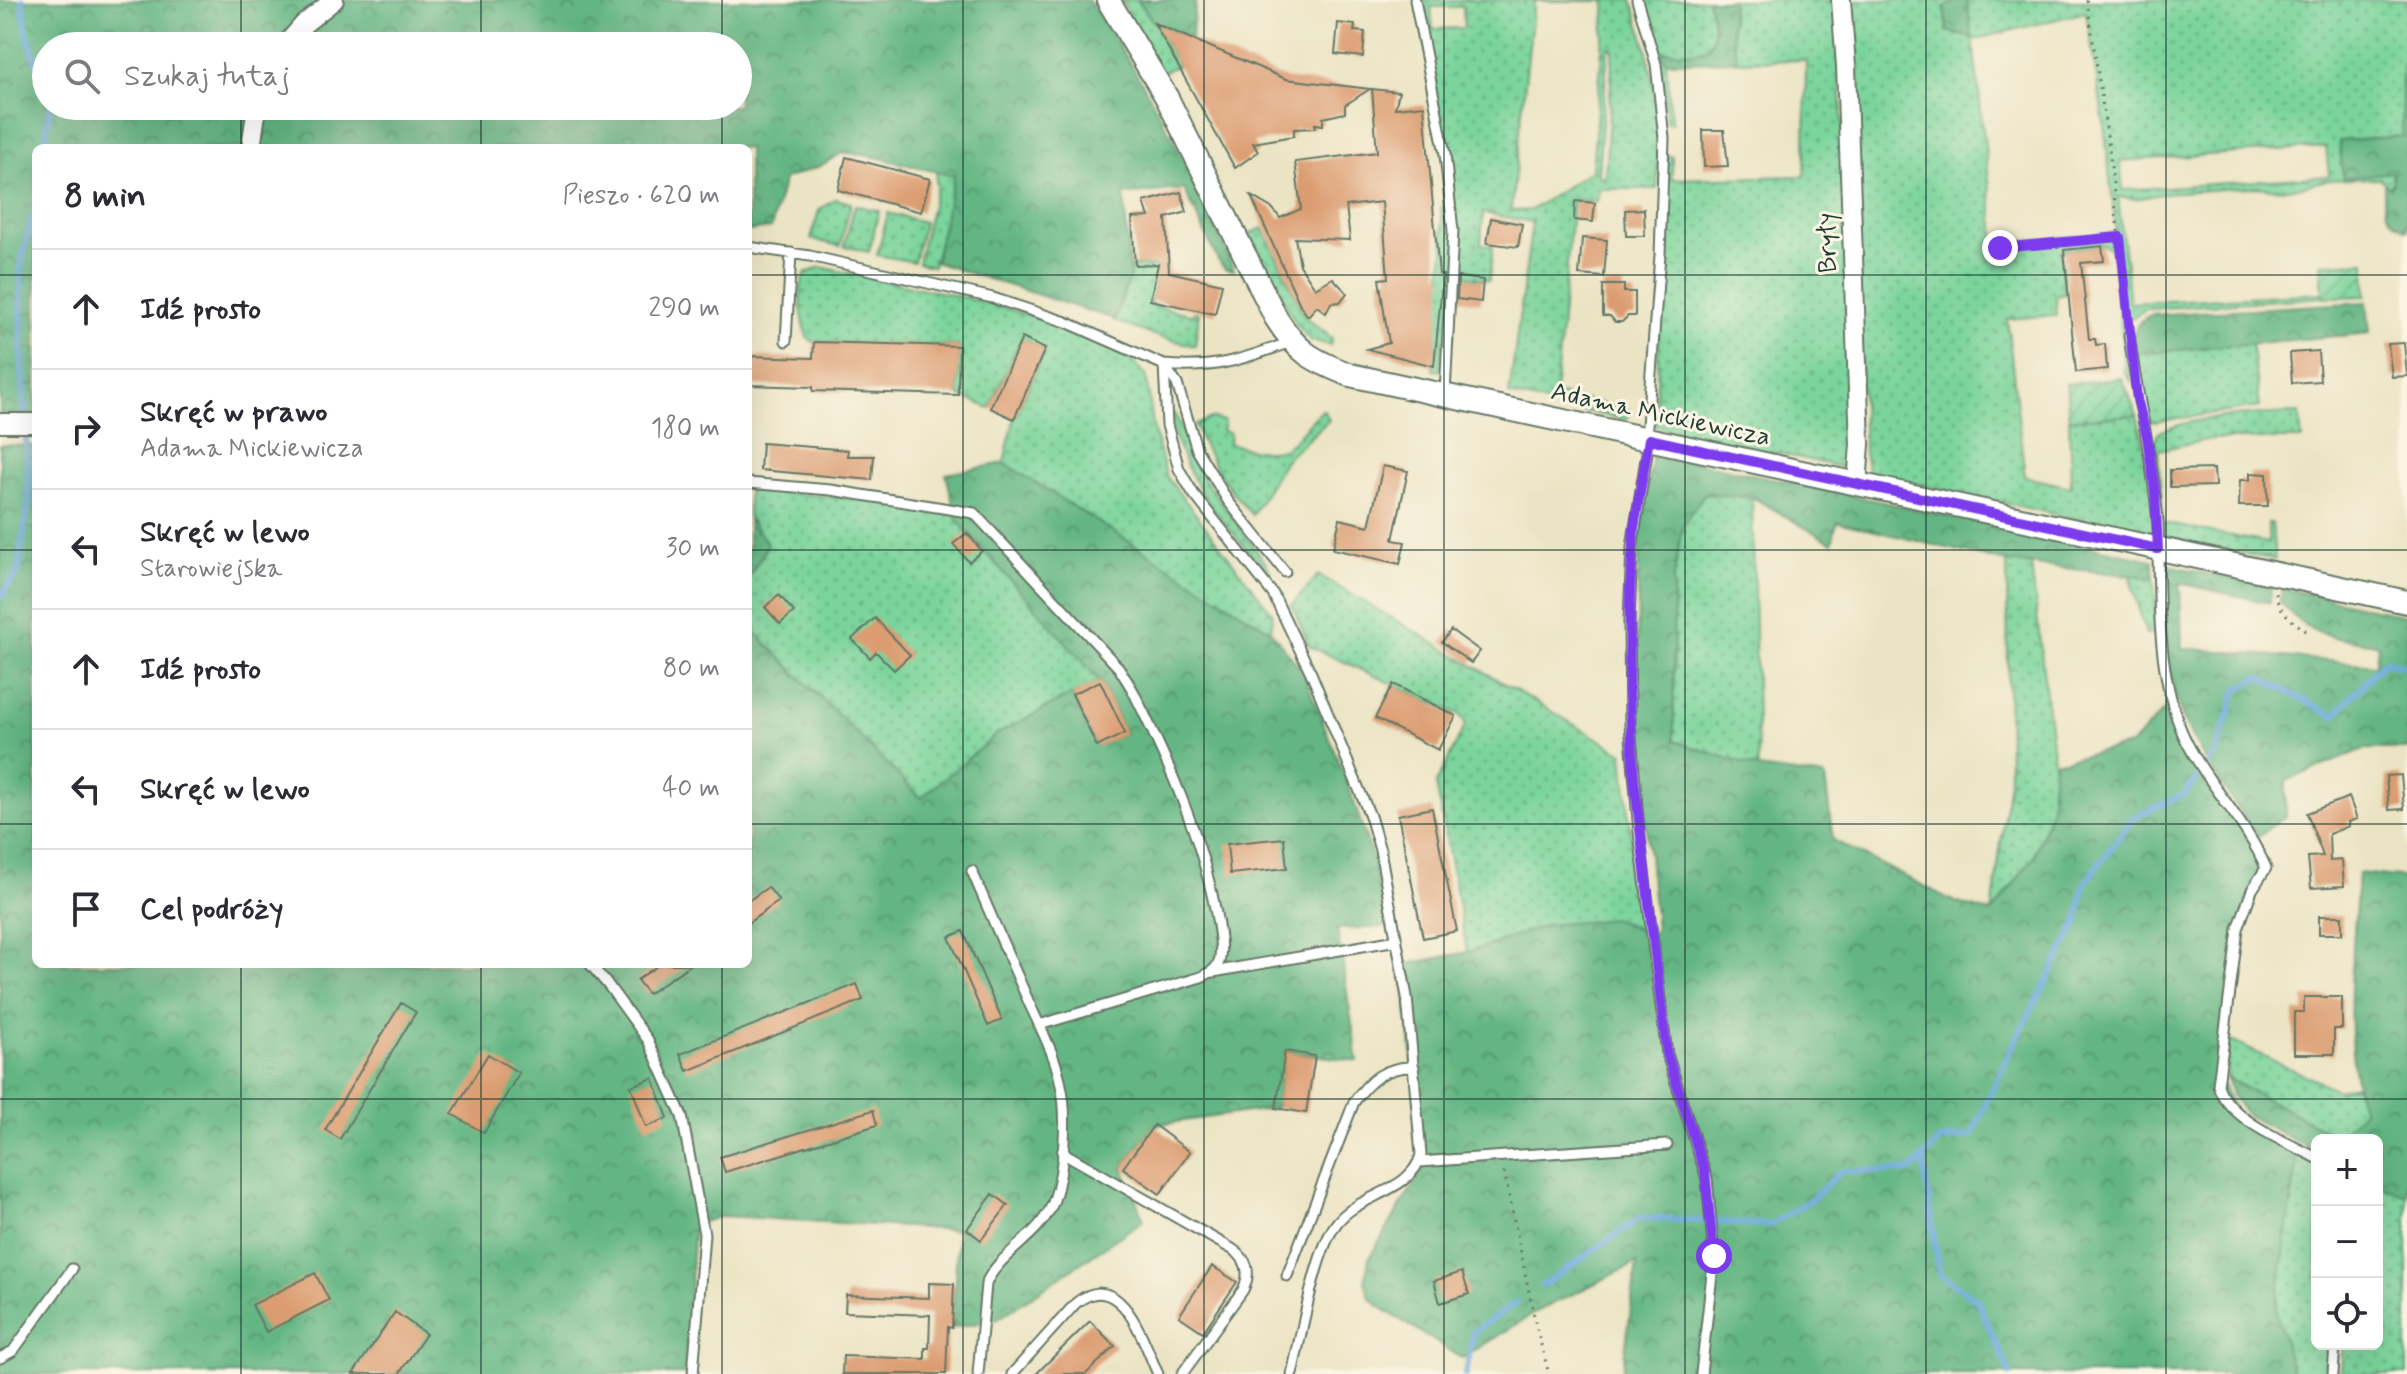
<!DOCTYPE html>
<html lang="pl">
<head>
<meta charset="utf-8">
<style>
  body { margin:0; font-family:Mynerve,sans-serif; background:#f7f7f7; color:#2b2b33 }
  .controls { position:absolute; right:24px; bottom:24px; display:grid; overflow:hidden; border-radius:12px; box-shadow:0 8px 32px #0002 }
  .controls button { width:72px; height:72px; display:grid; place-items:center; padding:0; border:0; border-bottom:2px solid #e1e1e2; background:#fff; color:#2b2b33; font:40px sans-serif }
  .stop { position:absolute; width:24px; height:24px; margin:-18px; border:6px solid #7c3aed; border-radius:50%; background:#fff }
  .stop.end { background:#7c3aed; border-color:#fff; box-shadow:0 2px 8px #0008 }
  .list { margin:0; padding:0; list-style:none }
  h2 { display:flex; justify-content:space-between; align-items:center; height:104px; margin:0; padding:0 32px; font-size:34px }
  h2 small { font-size:26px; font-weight:400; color:#7c7c81 }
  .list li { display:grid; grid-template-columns:52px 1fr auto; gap:24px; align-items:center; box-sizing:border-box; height:120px; padding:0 32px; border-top:2px solid #e1e1e2 }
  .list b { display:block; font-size:30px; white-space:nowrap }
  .list p { margin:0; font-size:26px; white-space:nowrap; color:#7c7c81 }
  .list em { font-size:26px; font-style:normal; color:#7c7c81 }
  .icon { flex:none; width:44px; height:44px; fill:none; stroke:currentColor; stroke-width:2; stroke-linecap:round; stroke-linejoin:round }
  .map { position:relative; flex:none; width:2407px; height:1374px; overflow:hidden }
  .search { position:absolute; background:#fff; box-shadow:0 8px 32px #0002; left:32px; top:32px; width:720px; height:88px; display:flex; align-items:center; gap:20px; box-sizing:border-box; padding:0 28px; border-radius:44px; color:#7c7c81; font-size:30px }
  .panel { position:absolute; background:#fff; box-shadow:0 8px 32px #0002; left:32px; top:144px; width:720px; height:824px; border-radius:12px }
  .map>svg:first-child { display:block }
</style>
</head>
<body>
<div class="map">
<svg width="2407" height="1374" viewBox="0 0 2407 1374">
  <defs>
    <pattern id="grass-dots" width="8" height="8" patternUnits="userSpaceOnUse" patternTransform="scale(2)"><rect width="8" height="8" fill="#7ad49b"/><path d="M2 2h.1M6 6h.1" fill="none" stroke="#63ad7f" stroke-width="1.8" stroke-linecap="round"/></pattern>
    <pattern id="forest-crowns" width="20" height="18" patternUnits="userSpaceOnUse" patternTransform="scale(2)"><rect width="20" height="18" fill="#63b683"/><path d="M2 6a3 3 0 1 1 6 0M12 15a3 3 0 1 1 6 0" fill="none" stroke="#51956c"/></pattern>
    <pattern id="garden-furrows" width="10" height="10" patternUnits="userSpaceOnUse" patternTransform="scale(2)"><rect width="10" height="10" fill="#7ad49b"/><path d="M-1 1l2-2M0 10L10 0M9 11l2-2" fill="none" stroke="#63ad7f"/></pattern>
  </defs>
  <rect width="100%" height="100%" fill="#fcf5e5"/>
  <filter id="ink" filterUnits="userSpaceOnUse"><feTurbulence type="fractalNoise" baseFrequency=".0125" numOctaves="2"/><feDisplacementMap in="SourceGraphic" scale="16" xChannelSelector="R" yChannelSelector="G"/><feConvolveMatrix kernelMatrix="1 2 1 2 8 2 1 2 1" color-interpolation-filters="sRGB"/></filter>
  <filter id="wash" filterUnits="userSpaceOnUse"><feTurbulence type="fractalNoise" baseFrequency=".006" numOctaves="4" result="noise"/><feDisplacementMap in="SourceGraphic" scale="32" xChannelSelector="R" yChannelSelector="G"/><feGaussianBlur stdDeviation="1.8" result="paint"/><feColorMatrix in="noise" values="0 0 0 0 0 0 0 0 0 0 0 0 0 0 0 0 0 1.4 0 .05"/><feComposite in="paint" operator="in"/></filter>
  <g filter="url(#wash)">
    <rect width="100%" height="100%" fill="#ebe4c4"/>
    <path fill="url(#grass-dots)" stroke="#4c8868" stroke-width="2" fill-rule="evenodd" d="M1121 0H1138L1154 23 1178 65 1161 73Z
      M1418 0H1632C1655 67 1661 118 1657 189H1599L1597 201 1573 200 1555 394 1629 409 1627 420 1509 395 1532 222 1483 213 1481 244 1493 246 1489 280 1458 275 1453 340 1443 341 1440 371 1433 370 1444 251 1441 207H1452ZM1534 1H1606L1592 170 1531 210 1511 211ZM1431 7H1463L1464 28 1433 29ZM1608 47 1613 49 1605 177 1601 178 1598 172Z
      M1641 0H1707C1712 12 1720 43 1703 50 1692 55 1674 51 1662 52L1666 62 1672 123H1667L1661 62Z
      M1732 0H1837L1856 429 1850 469 1655 426 1667 156H1672V179L1805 176 1806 60 1737 61 1731 27Z
      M1845 0H1958L1944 8 1947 31 1971 38 1967 0H2407V53L2402 68V136L2340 142 2343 177 2392 172 2393 182 2389 188 2380 178 2328 180 2289 189 2250 187 2167 193 2135 199 2118 197 2130 303 2322 293 2323 297 2146 309 2126 321 2131 381 2125 373 2114 251 2104 245 2061 250 2065 294 2056 296 2057 315 2007 319 2025 477 2071 487 2069 419 2137 415C2143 444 2163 509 2150 535L1868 473 1864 453 1851 94ZM2086 12 2104 124 2116 233 1996 243 1973 40ZM2326 147 2329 176 2123 190 2120 161Z
      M937 172 955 175 933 266 918 263 937 184 935 183Z
      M835 199 851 203 840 246 811 239 819 210Z
      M855 205 879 211 869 252 844 246Z
      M888 213 924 222 914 262 877 255Z
      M1263 228 1305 317 1332 338 1330 345 1310 340 1296 324 1249 234Z
      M1129 266H1155L1157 270 1150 304 1192 315 1194 312 1199 313 1195 346 1150 334 1114 321 1130 275Z
      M820 267 977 300 1060 324 1079 336 1127 355 1146 375 1154 432 1167 477 1273 614 1271 631 1004 463 1014 419 1045 349 1021 338 990 408 958 395 959 346 814 342 807 337C802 317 796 293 805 274Z
      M2251 342 2260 407 2154 422 2147 419 2134 354Z
      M1323 410 1329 420 1285 460 1252 515C1227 487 1208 460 1195 425L1211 418 1224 421 1222 431 1230 433 1229 444C1245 447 1271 456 1286 447 1299 439 1309 420 1323 410Z
      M1173 413C1183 423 1189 454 1199 470 1220 504 1246 535 1269 568L1270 575C1227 528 1182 480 1170 417Z
      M2299 413 2302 439H2211L2158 450 2163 523 2268 543V523H2272L2275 560 2165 537 2152 446 2158 433C2192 415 2261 414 2299 413Z
      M748 490 851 498 955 512 1100 681 997 734 921 799 748 625V579L768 544 748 518Z
      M1704 494 1752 497 1758 768 1674 741 1673 582 1682 527Z
      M2007 562 2031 564 2054 762 2051 810 2033 858 1992 913 2009 779Z
      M2129 574 2154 578 2156 632 2146 634Z
      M1318 575 1623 753 1640 930 1614 919 1467 952 1436 784 1466 724 1459 714 1309 646 1292 605Z
      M2229 1040 2337 1090 2355 1085 2364 1111 2338 1137 2227 1078Z
      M2296 1154 2317 1166V1344H2330L2327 1374H2293L2275 1310 2296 1170Z
      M2377 1184 2407 1196V1374H2341L2343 1344H2377Z"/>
    <path fill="url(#forest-crowns)" stroke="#417a5c" stroke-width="2" fill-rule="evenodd" d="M0 0H1088C1149 83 1193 176 1234 270L1225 269 1218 260 1184 189 1124 195 1130 275 1114 319 935 262 954 176 863 154 842 153 820 166 784 179 771 228 748 231V148H36V414H0ZM46 46H738V106H46Z
      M1138 0H1196L1191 38 1154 23Z
      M1707 0H1732L1731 27 1737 61 1666 62 1662 51C1674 51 1692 54 1703 50 1720 43 1712 12 1707 0Z
      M1958 0H1967L1972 38 1947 31 1944 7Z
      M2407 53V230C2383 217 2384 209 2384 184L2390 188 2393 182 2392 172 2343 178 2339 141 2402 136V68Z
      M2367 302 2370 333 2134 354C2132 335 2132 323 2151 315Z
      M0 445 36 446V964H748V625L921 798 997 734 1072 694 1097 746 1125 733 1100 681 957 520 946 474 1004 463 1271 631 1303 672 1348 785 1370 849 1387 927 1337 929 1358 1061 1285 1051 1276 1108 1154 1125 1123 1168 1144 1220 998 1319 952 1328 958 1230 723 1216 694 1224 685 1374H0Z
      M1653 453 2153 560 2154 578 2007 562 1837 522 1832 543 1752 497 1704 494 1682 527 1673 582 1674 741 1758 768 1825 777 1833 840 1955 902 1992 913 2033 858 2051 810 2054 762 2131 745 2168 706 2176 738 2209 788 2242 829 2264 864 2245 906 2218 1076 2236 1112 2296 1154V1170L2276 1310 2293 1374H1622L1637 1263 1538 1311 1462 1358 1383 1309 1370 1298 1365 1281 1369 1258 1425 1166 1402 965 1477 950 1546 925 1614 919 1651 935 1656 928 1636 721 1639 540Z
      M748 518 768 544 748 579Z
      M2167 565 2271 587 2270 603 2180 583 2182 648 2376 665 2378 644C2335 638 2308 638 2280 601L2282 588 2407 616V749H2364L2286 781V816L2258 836C2232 801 2207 766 2187 727 2165 682 2163 615 2167 565Z
      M2358 873 2407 878V1196L2377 1184V1140H2317V1153L2247 1115 2233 1097 2227 1078 2338 1137 2363 1111C2341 1043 2354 945 2358 873Z"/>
    <path fill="url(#garden-furrows)" stroke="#4c8868" stroke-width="2" d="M2365 262 2366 296 2323 297 2321 264Z
      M2122 378 2137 415 2069 419 2066 384Z"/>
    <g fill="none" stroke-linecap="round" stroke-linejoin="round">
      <path stroke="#6aa9dd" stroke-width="6" d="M22 0 27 34 46 93
        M44 148 50 106
        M0 598 18 571 29 499 21 338V263L36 202
        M1923 1158 1939 1274 1977 1300 2010 1374
        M1716 1222 1770 1225 1812 1199 1841 1171H1910L1940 1140 1971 1136 2010 1051 2077 924 2084 884 2134 817 2185 794 2216 753 2237 690 2259 677 2334 716 2385 661 2407 667
        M1542 1286 1640 1218 1705 1221
        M1466 1374 1473 1332 1517 1302"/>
    </g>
    <g id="blocks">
      <path fill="#db9c71" d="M1154 23 1286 79 1370 89 1345 105V113L1323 118V125L1315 124V128L1294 129V136L1253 143 1258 152 1235 168Z
        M1338 23 1355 25 1354 31 1365 32 1363 57 1335 54Z
        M1372 89 1399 92 1395 108 1424 105 1439 274 1443 275 1434 366 1367 349 1389 343 1379 279 1388 278 1382 202 1346 206 1350 240 1295 238 1300 265 1315 288 1333 278 1347 293 1340 302 1331 303 1326 313 1317 306 1308 316 1301 307 1251 196 1273 209 1280 218 1301 209 1295 162 1377 152Z
        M1703 130H1724L1728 166 1704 167Z
        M846 157 930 179 921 212 838 190Z
        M1181 192 1187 212 1166 218 1169 272 1222 284 1215 314 1150 300 1158 264 1135 265 1132 218 1149 217 1144 202Z
        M1575 201 1595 203 1593 222 1574 220Z
        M1644 209 1645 236H1626L1625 210Z
        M1491 218 1522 224 1518 247 1487 243Z
        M1582 238 1607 240 1604 277 1579 275Z
        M2102 246 2104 261 2081 263 2089 339H2095L2096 345 2105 344 2107 369 2076 372 2064 250Z
        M1458 277 1483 280 1481 302 1457 299Z
        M1603 285H1624V292H1635V316H1628L1622 322H1615L1610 316H1603Z
        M1022 338 1045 349 1014 419 990 408Z
        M814 342 959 346 958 395 813 391V387L748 385V356L813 358Z
        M2404 343 2407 376 2392 377 2388 344Z
        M2318 351 2320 381 2292 383 2290 353Z
        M762 443 848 450 847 456H874L872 480 760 470Z
        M1383 466 1408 471 1393 540 1405 542 1400 564 1333 549 1340 519 1369 526Z
        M2214 469 2215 486 2170 487V470Z
        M2250 473 2267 474 2268 506H2239L2240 480H2250Z
        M967 533 982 551 969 562 953 544Z
        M779 595 794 612 780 624 765 607Z
        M875 618 910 655 894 670 876 652 870 658 852 639Z
        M1451 630 1480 651 1471 663 1442 642Z
        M1100 681 1125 733 1097 747 1072 694Z
        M1393 684 1456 716 1438 750 1375 718Z
        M2401 775 2404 809 2389 810 2386 776Z
        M2349 797 2357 819 2348 822 2349 826 2329 834 2330 861 2342 860 2344 886 2311 888 2308 857 2323 856 2307 813Z
        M1432 808 1457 931 1423 938 1398 815Z
        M1284 838 1287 868 1230 874 1227 844Z
        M768 887 779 901 748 923V901Z
        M2319 916H2342V934H2319Z
        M963 931 1002 1020 988 1026 949 937Z
        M660 964H691L648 994 637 980Z
        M857 984 863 1000 687 1071 680 1054Z
        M2304 997H2342V1029H2334V1054H2294V1012H2304Z
        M401 1003 416 1012 340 1139 325 1130Z
        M1285 1051 1315 1056 1306 1113 1276 1108Z
        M488 1054 519 1073 484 1133 452 1114Z
        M653 1078 668 1118 646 1127 631 1086Z
        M873 1110 877 1125 725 1172 720 1157Z
        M1154 1125 1190 1152 1160 1194 1123 1168Z
        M993 1194 1008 1205 981 1240 967 1229Z
        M1212 1266 1237 1282 1203 1332 1179 1316Z
        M1462 1272 1469 1294 1440 1303 1434 1281Z
        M315 1273 329 1300 266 1332 252 1305Z
        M929 1283 954 1284 952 1328 948 1327 946 1374H842L843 1356 925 1359V1348H929L930 1315 845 1312 846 1295 929 1298Z
        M395 1312 426 1334 399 1374H353Z
        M1090 1321 1115 1346 1086 1374H1036Z"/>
    </g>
  </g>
  <g filter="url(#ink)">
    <use href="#blocks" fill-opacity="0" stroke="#676" stroke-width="2"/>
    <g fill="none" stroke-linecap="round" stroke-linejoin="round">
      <g stroke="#676" stroke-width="13">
        <path id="service" d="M1415 0 1445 154 1453 231 1445 395
          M1637 0 1656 64 1664 138 1660 255 1646 438
          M748 247 810 256 993 298 1066 322 1164 365 1177 384 1197 450 1228 501 1285 572
          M2129 335C2137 397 2153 459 2158 522 2159 532 2158 542 2158 552 2159 611 2159 672 2180 727 2199 776 2245 818 2266 868L2252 890 2238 929 2218 1085C2228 1120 2287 1142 2317 1158
          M786 341 791 253
          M1291 342C1243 359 1216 370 1164 365L1167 425 1179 469 1193 493 1273 594 1311 673 1370 816 1380 850 1407 997 1421 1155C1411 1193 1357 1194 1336 1224 1315 1252 1301 1337 1292 1374
          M1649 440 1632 547 1629 622 1630 724 1639 832 1667 1054 1707 1179 1714 1256 1701 1374
          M748 483 831 490 974 513 1119 668 1132 689C1168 761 1203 839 1217 919 1219 932 1223 950 1219 962 1215 971 1209 973 1201 977L1039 1025
          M972 871C991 916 1011 961 1030 1005 1042 1031 1056 1057 1061 1085 1068 1116 1064 1170 1054 1200 1042 1236 998 1253 986 1284L978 1374
          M590 964 608 985 648 1040 682 1116 704 1234 693 1374
          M1213 972 1397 940
          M1062 1152 1232 1249C1248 1259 1251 1273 1243 1290L1182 1374
          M1419 1162 1667 1145
          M1287 1276 1354 1102C1369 1080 1386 1066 1414 1067
          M0 1358 13 1351 72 1269
          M1012 1374 1076 1303C1122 1266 1144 1344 1158 1374
          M2333 1374 2335 1344"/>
      </g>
      <g stroke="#676" stroke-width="22">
        <path id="minor" d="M1841 0 1846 66 1860 444 1857 485
          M285 46 304 24 334 0
          M251 148 257 106
          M0 423H36"/>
      </g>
      <g stroke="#676" stroke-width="26">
        <path id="tertiary" d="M1108 0 1167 98 1276 318C1298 353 1312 360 1350 375L2407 602"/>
      </g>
      <path stroke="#676" stroke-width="3" stroke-dasharray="2 6" stroke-linecap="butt" d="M2087 0 2109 148 2128 321
        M2000 248 2120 237
        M2276 593C2277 612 2296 623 2310 634
        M1504 1172 1537 1330 1549 1374"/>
      <use href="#service" stroke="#fff" stroke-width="9"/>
      <use href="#minor" stroke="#fff" stroke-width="18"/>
      <use href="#tertiary" stroke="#fff" stroke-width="22"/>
    </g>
  </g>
  <g fill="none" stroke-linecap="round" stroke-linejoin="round" filter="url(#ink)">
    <path stroke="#7c3aed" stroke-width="10" d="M1714 1256 1705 1172 1667 1054 1634 779 1629 693 1630 589 1634 528 1649 439 2158 549 2155 492 2147 437 2137 399 2120 237 2000 248"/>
  </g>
  <path fill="none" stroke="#1f3d34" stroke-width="2" stroke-opacity="0.55" d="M241 0V46M481 0V46M722 0V46M963 0V1374M1204 0V1374M1444 0V1374M1685 0V1374M1926 0V1374M2166 0V1374M241 106V148M481 106V148M722 106V148M0 275H36M748 275H2407M0 550H36M748 550H2407M0 824H36M748 824H2407M241 964V1374M481 964V1374M722 964V1374M0 1099H2407"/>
  <g text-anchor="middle" stroke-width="6" stroke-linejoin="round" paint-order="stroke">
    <g font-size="26" fill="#1f3d34" stroke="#fcf5e5">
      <text transform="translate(1826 243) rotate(-92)" y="9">Bryły</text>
      <text transform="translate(1661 413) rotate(12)" y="9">Adama Mickiewicza</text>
    </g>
  </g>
</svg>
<div class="controls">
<button>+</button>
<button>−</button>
<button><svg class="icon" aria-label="locate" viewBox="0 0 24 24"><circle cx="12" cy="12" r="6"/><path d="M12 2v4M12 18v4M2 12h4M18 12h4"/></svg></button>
</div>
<div class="stop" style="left:1714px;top:1256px"></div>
<div class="stop end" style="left:2000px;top:248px"></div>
<div class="search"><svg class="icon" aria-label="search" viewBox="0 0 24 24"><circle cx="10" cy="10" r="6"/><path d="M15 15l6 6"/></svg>Szukaj tutaj</div>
<section class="panel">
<h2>8 min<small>Pieszo · 620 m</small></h2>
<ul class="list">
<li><svg class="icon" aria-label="ahead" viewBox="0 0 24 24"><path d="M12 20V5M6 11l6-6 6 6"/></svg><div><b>Idź prosto</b></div><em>290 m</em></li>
<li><svg class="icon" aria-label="right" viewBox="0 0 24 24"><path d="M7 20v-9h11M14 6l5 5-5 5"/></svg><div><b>Skręć w prawo</b><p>Adama Mickiewicza</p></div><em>180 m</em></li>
<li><svg class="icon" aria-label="left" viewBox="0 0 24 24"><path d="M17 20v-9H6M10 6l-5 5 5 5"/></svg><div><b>Skręć w lewo</b><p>Starowiejska</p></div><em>30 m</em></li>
<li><svg class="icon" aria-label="ahead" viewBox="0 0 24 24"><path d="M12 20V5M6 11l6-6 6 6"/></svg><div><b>Idź prosto</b></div><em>80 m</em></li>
<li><svg class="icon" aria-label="left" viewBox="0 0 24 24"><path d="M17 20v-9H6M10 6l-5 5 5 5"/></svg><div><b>Skręć w lewo</b></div><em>40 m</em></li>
<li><svg class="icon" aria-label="arrive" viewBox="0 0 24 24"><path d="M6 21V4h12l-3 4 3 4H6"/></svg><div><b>Cel podróży</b></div></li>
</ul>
</section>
</div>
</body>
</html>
